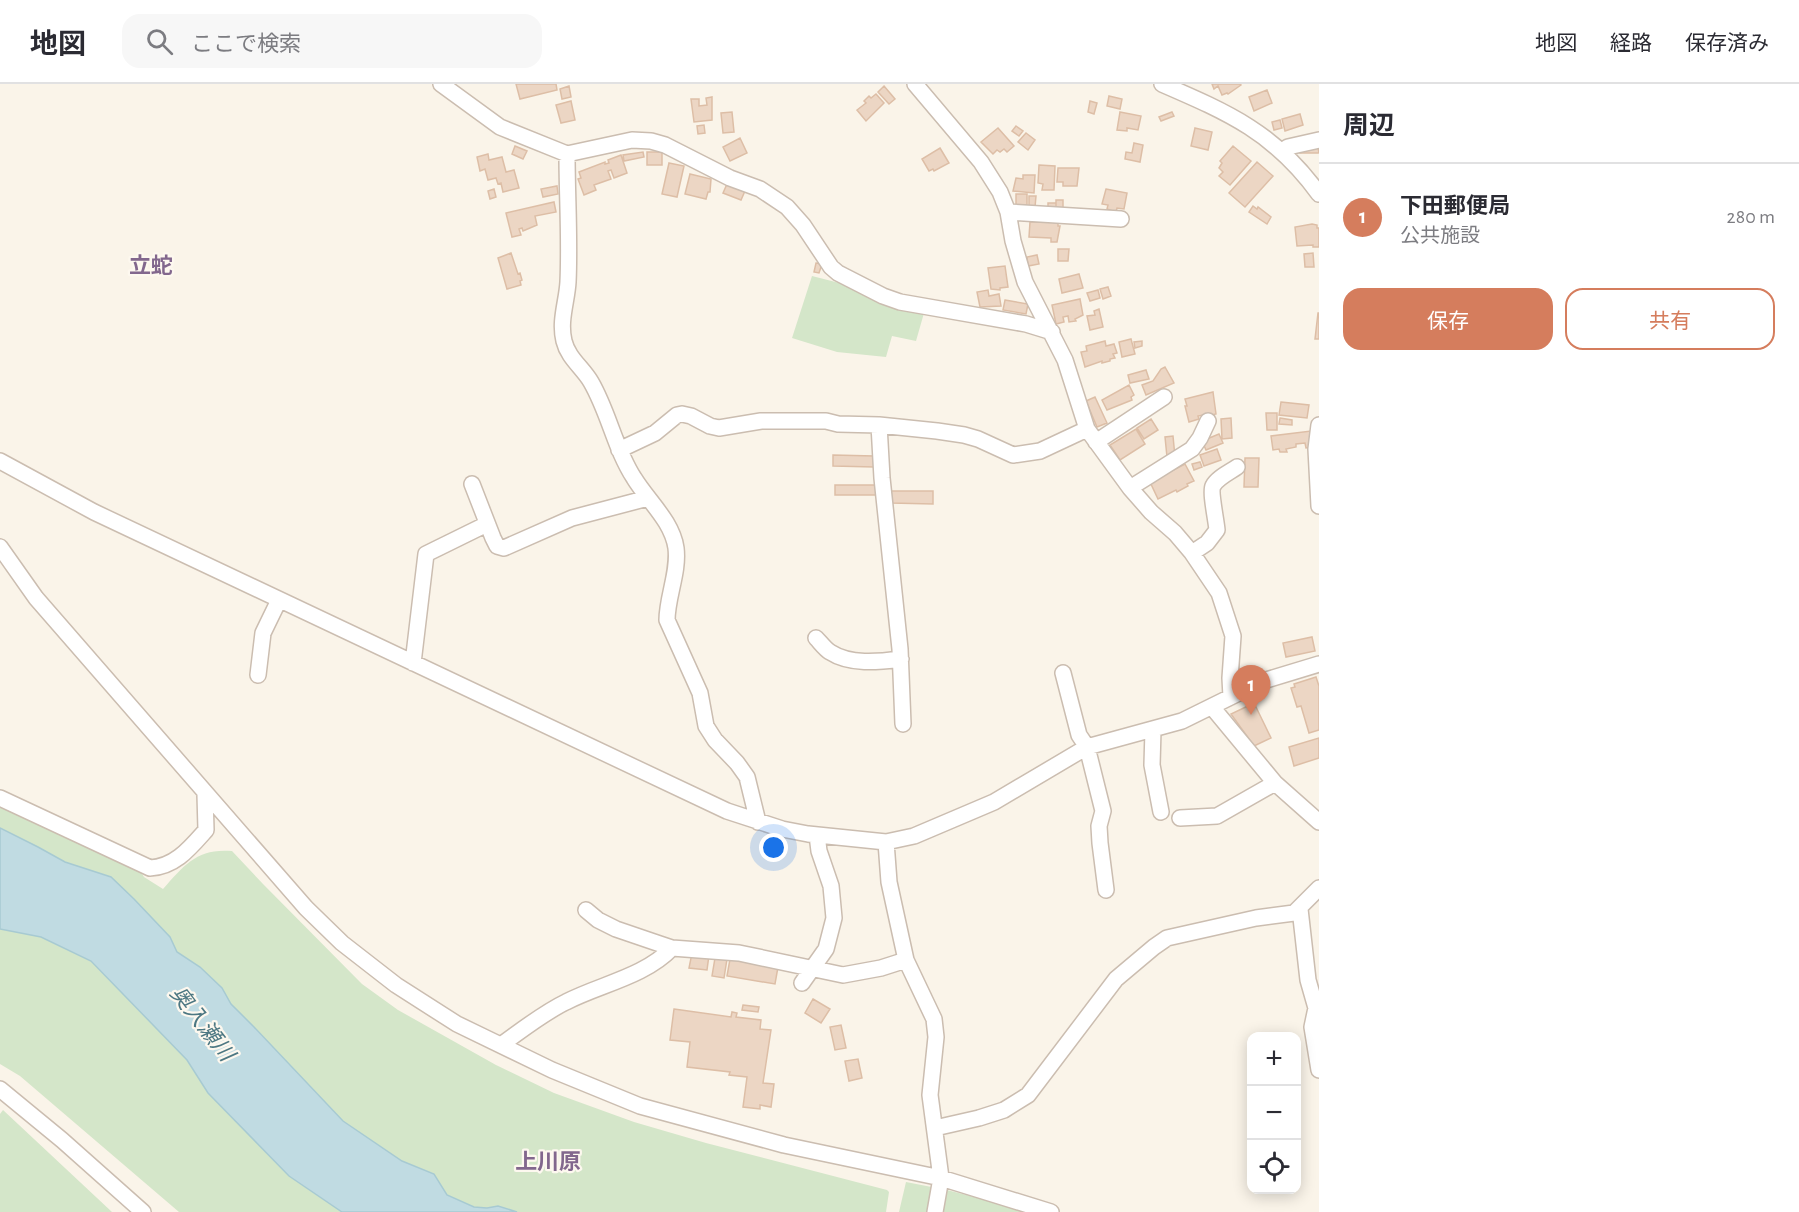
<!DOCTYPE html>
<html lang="ja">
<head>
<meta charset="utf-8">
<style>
  body { margin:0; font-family:"Alegreya Sans","Noto Sans JP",sans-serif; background:#f7f7f7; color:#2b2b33 }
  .controls { position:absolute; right:18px; bottom:18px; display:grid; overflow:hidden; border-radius:12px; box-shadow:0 3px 15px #0003 }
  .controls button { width:54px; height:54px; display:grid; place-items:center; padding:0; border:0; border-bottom:2px solid #e1e1e2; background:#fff; color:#2b2b33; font:30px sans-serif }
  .you { position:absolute; left:774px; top:764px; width:21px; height:21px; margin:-15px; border:4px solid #fff; border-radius:50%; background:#1a73e8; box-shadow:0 0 0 9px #1a73e833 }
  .badge { display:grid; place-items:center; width:39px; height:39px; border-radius:50%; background:#d57d5d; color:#fff; font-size:20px; font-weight:700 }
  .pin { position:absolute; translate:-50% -50px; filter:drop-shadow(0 2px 3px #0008) }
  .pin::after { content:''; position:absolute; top:32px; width:21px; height:18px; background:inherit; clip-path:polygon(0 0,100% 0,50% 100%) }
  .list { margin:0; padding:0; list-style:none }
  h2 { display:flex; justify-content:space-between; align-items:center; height:78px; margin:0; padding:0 24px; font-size:26px }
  h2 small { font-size:20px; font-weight:400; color:#7c7c81 }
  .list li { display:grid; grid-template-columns:39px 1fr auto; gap:18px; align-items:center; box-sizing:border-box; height:108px; padding:0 24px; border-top:2px solid #e1e1e2 }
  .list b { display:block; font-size:22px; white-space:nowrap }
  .list p { margin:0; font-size:20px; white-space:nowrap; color:#7c7c81 }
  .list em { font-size:20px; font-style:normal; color:#7c7c81 }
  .actions { display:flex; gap:12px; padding:18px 24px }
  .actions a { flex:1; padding:14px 0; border:2px solid #d57d5d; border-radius:18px; text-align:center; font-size:21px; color:#d57d5d }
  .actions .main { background:#d57d5d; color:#fff }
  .icon { flex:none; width:33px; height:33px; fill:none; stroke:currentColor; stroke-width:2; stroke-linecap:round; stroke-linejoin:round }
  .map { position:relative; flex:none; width:1319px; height:1128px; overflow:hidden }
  header { display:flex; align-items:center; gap:36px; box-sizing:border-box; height:84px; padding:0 30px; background:#fff; border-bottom:2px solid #e1e1e2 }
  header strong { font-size:28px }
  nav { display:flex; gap:33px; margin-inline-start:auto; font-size:21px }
  .search { width:420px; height:54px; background:#f7f7f7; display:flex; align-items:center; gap:15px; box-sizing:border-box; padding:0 21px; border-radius:18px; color:#7c7c81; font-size:22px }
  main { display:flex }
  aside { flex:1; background:#fff }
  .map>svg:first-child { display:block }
</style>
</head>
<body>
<header>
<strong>地図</strong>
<div class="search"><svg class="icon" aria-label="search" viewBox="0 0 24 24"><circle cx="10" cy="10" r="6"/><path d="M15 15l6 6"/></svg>ここで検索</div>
<nav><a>地図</a><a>経路</a><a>保存済み</a></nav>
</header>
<main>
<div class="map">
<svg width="1319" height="1128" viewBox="0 0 1319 1128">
  <rect width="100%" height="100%" fill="#faf4e9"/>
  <path fill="#d4e6c9" d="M812 192 859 204 924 229 916 257 892 252 886 273 837 268 792 254Z
    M0 720 139 785 144 793 163 805C185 780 198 764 232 767L263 800 362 900 398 926 496 981 554 1009 634 1038 706 1059 887 1106 889 1108 886 1128H517L498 1122 487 1124 474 1123 447 1111 434 1090 402 1077 343 1037 254 943 231 920 222 904 200 883 177 868 170 853 134 815 111 794 65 778 38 763 0 744Z
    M0 845 41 853 91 877 187 976 208 1009 289 1092 342 1128H179L20 992 0 980Z
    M3 1026 112 1128H0V1030Z
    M906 1098 947 1106 1033 1128H899Z"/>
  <path fill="#c0dbe2" stroke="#a7cad2" stroke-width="1.5" d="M0 744 38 763 65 778 111 793 134 815 170 853 177 868 200 883 222 904 231 920 254 943 343 1037 402 1077 434 1090 447 1111 474 1123 487 1124 498 1122 517 1128H342L289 1092 208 1009 187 976 91 877 41 853 0 845Z"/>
  <path fill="#ecd6c4" stroke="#ddbea6" stroke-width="1.5" d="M516 0H556L557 6 520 15Z
    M1212 0H1240L1241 1 1228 10 1227 9 1222 11 1218 2 1214 5Z
    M569 2 571 13 562 15 560 5Z
    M884 2 895 15 889 20 878 8Z
    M1267 6 1272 19 1254 27 1249 13Z
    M876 10 884 19 866 37 857 26 866 19 864 17 869 12 871 14Z
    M1109 12 1122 15 1120 25 1107 22Z
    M712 13V36L694 38 691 15H699V22L707 21 706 14Z
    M571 17 575 36 561 39 556 21Z
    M1090 17 1097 19 1094 30 1088 28Z
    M732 28 734 48 723 49 721 29Z
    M1120 28 1141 32 1138 46 1127 44V47L1117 46Z
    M1172 28 1174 32 1161 37 1159 33Z
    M1300 30 1303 41 1285 47 1282 35Z
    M1280 36 1282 44 1274 46 1272 38Z
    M704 41 705 49 698 50 697 42Z
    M1016 42 1023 47 1019 52 1012 47Z
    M998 44 1014 62 1007 68 1004 65 1000 68 997 66 993 70 981 58Z
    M1195 44 1212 48 1208 66 1191 62Z
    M1026 49 1035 56 1028 66 1018 58Z
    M740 54 747 69 730 77 723 63Z
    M1317 58 1319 69H1300L1298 63Z
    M1134 59 1143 61 1140 78 1125 75 1126 68 1132 69Z
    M515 62 527 67 523 75 512 70Z
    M1233 62 1251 77 1230 101 1219 92 1223 88 1219 84 1222 79 1220 77Z
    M940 64 949 79 934 87 933 85 929 87 922 75Z
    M643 68 644 73 624 77 623 71Z
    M647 68H662V81H647Z
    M488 70 489 76 502 73 506 88 514 86 519 104 503 108 501 99 498 100 496 94 488 96 485 85 480 87 477 73Z
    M621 71 627 89 614 94 611 86 608 87 611 95 594 101 596 106 584 111 578 95 581 94 579 88 605 78V80L609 79 608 76Z
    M1257 78 1273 92 1245 123 1229 109Z
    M669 79 684 82 677 113 662 110Z
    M1039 81 1055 82 1054 106H1042L1043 100 1038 99Z
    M1058 84H1079L1077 102H1063V98H1057Z
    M690 90 711 95 710 108H708L706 115 685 110Z
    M1023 91H1035L1034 109 1013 107 1016 94 1023 95Z
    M727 100 745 107 741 116 723 109Z
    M557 102 558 110 543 113 541 105Z
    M494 105 496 113 490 115 488 107Z
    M1106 105 1127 109 1124 125 1117 124 1116 128 1107 125 1108 121 1102 120Z
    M1016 110H1027V121H1016Z
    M1029 112H1036L1035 123H1029Z
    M1056 116H1063V126H1056Z
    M554 118 556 128 535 132 537 141 523 147 522 144 519 145 521 151 512 153 506 129Z
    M1048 119H1056V126L1048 125Z
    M1253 122 1257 125 1258 123 1271 133 1267 140 1249 128Z
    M1030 138H1058V142H1060L1057 158H1051V154L1029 153Z
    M1312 140 1317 141V144H1319V163H1313V161L1297 162 1295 143Z
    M1058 165H1069L1068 177H1058Z
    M511 169 518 190 520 189 522 196 520 197 521 201 507 205 498 174Z
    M1313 169 1314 183H1305L1304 170Z
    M1037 171 1039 180 1028 182 1027 173Z
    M816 179 822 180 819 189 814 188Z
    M1005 182 1008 203 1000 204V206L991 205 988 184Z
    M1079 190 1083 204 1062 209 1059 195Z
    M1108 203 1111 212 1103 215 1100 205Z
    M988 206 989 212 999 210 1001 222 980 223 977 208Z
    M1098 206 1100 214 1090 217 1087 209Z
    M1080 215 1083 231 1075 235 1076 237 1069 238 1068 232 1063 233 1064 238 1056 240 1052 221Z
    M1005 216 1028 220 1026 230 1003 226Z
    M1099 225 1103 243 1090 246 1087 232 1095 231 1094 227Z
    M1318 229H1319V255H1315Z
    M1131 255 1135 270 1122 273 1119 258Z
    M1105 257 1106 262 1114 260 1117 269 1113 270 1115 274 1110 275V277L1102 279V277L1085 283 1081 268 1087 267 1086 262Z
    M1142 257V262L1135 264 1134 258Z
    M1165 283 1174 299 1146 311 1142 301 1153 297 1161 285Z
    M1146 286 1149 295 1130 299 1128 291Z
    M1129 301 1134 311 1131 313 1132 316 1107 326 1102 316Z
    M1213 308 1216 330 1204 333 1203 331 1198 332 1199 335 1189 338 1185 322H1187L1185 315Z
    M1095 313 1107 339 1097 343 1086 317Z
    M1281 318 1309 321 1307 334 1279 331Z
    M1266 329H1277V346H1267Z
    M1231 334 1232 354 1222 355 1221 335Z
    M1280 334 1292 336V341L1279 340Z
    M1151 335 1158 346 1144 355 1137 344Z
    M1136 345 1145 360 1120 376 1110 361Z
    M1311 347 1313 363 1306 364 1305 359 1296 360V363L1286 365 1287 368H1280L1279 365 1273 366 1271 352Z
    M1219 350 1223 359 1206 366 1202 357Z
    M1173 352 1175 373H1167L1165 353Z
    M1217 365 1221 376 1204 382 1200 371Z
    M833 371 874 372V383L833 382Z
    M1245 374H1259L1258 403H1244Z
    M1200 378 1202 383 1194 386 1192 380Z
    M1185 380 1194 397 1187 400 1188 402 1177 408 1176 406 1158 415 1150 398Z
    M835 401H876V411H835Z
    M891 407H933V420L891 419Z
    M1312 553 1315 567 1286 573 1283 559Z
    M1316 593 1319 602V646L1309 649 1301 622 1297 623 1291 604 1295 603 1294 600Z
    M1254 619 1271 654 1254 662 1231 630Z
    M1319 654V674L1294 682 1289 663Z
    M692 869 709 871 707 886 689 884Z
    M715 874 727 875 724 894 712 892Z
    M730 875 778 883 775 900 727 892Z
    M813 915 830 925 821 939 805 929Z
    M743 921 759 923 758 928 742 926Z
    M674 925 731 933 732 928 737 929 736 933 761 936 760 945 771 946 763 999 774 1000 771 1023 760 1021V1025L743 1023 747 993 729 991 730 988 687 983 690 958 670 956Z
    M841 941 846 964 835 966 830 943Z
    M858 975 862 994 849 997 845 977Z"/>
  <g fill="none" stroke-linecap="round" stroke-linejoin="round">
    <g stroke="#cbbdb0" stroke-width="18">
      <path id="minor" d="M441 0 500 43 567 70 632 56 651 57 665 61 730 94 760 105 787 123 803 141 831 183 838 189 883 212 900 218 1026 240 1052 248
        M915 0 981 78 1000 108 1008 128 1013 157 1025 198 1065 276 1087 345 1130 404 1151 428 1175 449 1192 469 1219 509 1233 552 1230 594 1231 613
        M1162 0C1229 29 1275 49 1319 110
        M1282 67 1288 63 1319 56
        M567 70C567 112 570 155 568 198 567 217 559 237 564 257 568 274 583 284 591 298 609 329 615 365 634 394 648 417 672 437 676 464 679 488 667 513 667 536L700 609 706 642 715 656 737 679 747 693 758 738
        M1008 128 1121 135
        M879 341 882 394 900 565 903 640
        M1319 341 1316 365 1319 422
        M1096 358 1164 313
        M619 366 655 349 677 331 682 330 691 332 710 342 719 344 761 337H826L838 340 879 341 937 347 964 351 978 355 1013 371 1040 367 1087 345
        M0 377 94 428 727 727 782 745 808 750 886 758 914 752 994 718 1087 663 1182 637 1263 597 1319 580
        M472 400 493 454 497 462 504 464 572 434 648 414
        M1130 404 1192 365 1200 354 1208 337
        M0 463 36 514 306 824 342 859 396 901 457 940 552 986 640 1022 784 1061 941 1094 1051 1128
        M1192 469 1207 459 1217 446C1216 435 1210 408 1213 402 1217 394 1230 388 1237 383
        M816 554C820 558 825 565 830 568 850 581 878 578 901 575
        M413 579 426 470 487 440
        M1063 589 1079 651 1087 663 1103 727 1099 742 1100 759 1106 806
        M258 591 263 549 279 516
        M1212 623 1275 699 1319 738
        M1153 646 1152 681 1161 728
        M0 714 150 784C175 783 190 764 206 746L205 710
        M1180 734 1217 732 1275 699
        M886 758 889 798 906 876 934 935 936 953 930 1011 941 1094 935 1128
        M1300 825 1308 896 1316 924 1312 943 1319 986
        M586 826 598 836 616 845 660 860 672 864 739 869 843 891 881 884 906 876
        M802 899 826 865 834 834 831 802 819 767 817 751
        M501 961C522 946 543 929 566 918 601 900 644 893 672 864
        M0 1005 62 1056 143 1128
        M935 1044 979 1034 1004 1026 1028 1011 1116 895 1154 863 1167 854 1256 834 1294 829 1319 804"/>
    </g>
    <use href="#minor" stroke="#fff" stroke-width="15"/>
  </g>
  <g text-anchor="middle" stroke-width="4.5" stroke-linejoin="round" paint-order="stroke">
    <g font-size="22" font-weight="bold" fill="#82678d" stroke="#fdf8ef">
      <text x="151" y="189">立蛇</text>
      <text x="548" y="1085">上川原</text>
    </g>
    <g font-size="22" font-style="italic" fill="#4c7782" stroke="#fdf8ef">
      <text transform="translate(203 939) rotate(52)" y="8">奥入瀬川</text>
    </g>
  </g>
</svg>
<div class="controls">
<button>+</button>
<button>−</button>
<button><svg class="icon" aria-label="locate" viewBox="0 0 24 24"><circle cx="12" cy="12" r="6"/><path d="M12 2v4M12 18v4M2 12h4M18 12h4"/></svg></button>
</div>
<div class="you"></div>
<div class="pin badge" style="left:1251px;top:631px">1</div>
</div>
<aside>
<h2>周辺<small></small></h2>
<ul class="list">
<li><span class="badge">1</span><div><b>下田郵便局</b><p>公共施設</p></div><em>280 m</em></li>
</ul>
<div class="actions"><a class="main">保存</a><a>共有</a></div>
</aside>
</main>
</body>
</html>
